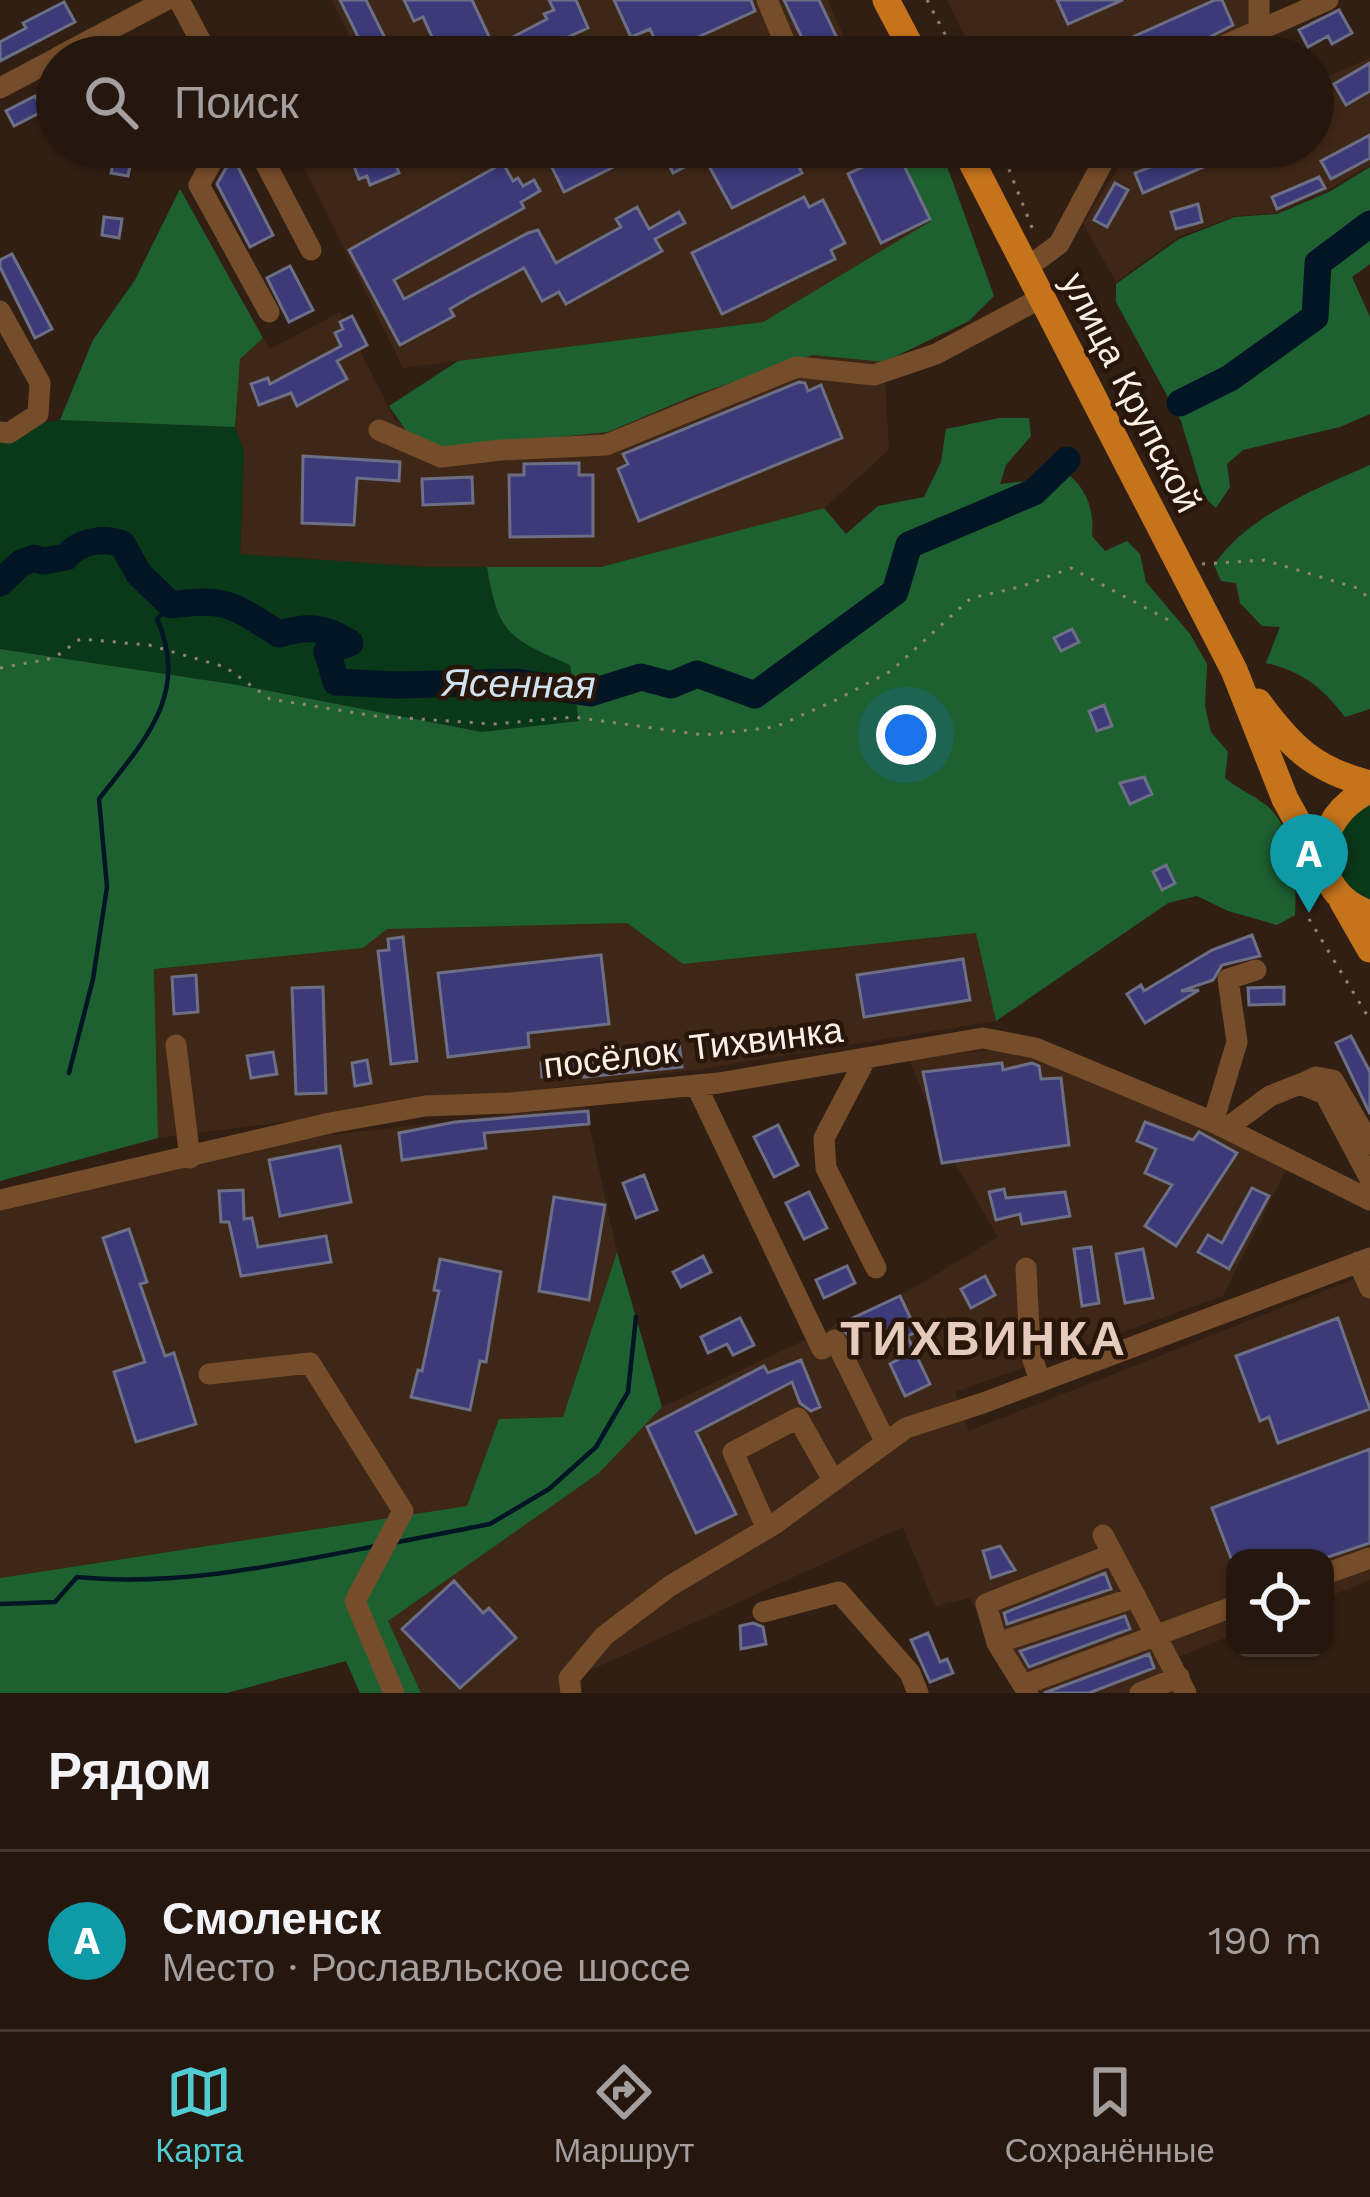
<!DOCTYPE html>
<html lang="ru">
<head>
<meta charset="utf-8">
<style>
  body { margin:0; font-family:"Work Sans",sans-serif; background:#2e2017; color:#f1f3f6 }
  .controls { position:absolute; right:36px; bottom:36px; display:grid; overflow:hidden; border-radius:24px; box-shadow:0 3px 9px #0004 }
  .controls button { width:108px; height:108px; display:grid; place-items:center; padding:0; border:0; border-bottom:3px solid #42362e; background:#26170e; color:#f1f3f6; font:60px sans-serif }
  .you { position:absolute; left:906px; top:735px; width:42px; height:42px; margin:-30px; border:9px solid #fff; border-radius:50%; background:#1a73e8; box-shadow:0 0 0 18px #1a73e833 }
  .badge { display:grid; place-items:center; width:78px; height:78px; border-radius:50%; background:#51ccd3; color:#fff; font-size:39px; font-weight:700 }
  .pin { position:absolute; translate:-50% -99px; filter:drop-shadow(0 3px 6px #0008) }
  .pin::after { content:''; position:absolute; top:63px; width:42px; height:36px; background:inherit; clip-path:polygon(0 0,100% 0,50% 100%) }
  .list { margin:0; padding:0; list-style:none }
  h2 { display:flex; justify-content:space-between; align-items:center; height:156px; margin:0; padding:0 48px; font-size:51px }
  h2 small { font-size:39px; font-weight:400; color:#a49f9e }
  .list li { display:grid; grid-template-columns:78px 1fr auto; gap:36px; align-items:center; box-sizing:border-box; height:180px; padding:0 48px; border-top:3px solid #42362e }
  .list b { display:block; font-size:45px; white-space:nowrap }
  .list p { margin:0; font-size:39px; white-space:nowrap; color:#a49f9e }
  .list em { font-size:39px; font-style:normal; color:#a49f9e }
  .icon { flex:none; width:66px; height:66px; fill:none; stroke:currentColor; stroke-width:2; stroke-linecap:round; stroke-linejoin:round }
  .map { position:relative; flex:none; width:1370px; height:1693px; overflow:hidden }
  .search { position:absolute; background:#26170e; box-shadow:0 3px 9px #0004; left:36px; right:36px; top:36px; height:132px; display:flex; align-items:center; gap:30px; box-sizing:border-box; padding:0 42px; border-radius:66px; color:#a49f9e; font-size:45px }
  .sheet { height:336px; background:#26170e }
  nav { display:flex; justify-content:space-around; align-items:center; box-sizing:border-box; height:168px; border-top:3px solid #42362e; background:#26170e; font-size:33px; color:#a49f9e }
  nav a { display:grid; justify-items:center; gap:6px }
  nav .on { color:#51ccd3 }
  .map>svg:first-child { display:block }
</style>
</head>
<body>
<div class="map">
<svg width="1370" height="1693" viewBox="0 0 1370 1693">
  <rect width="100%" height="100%" fill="#321f13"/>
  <path fill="#3f2717" d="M332 0H827L854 57H360Z
    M947 0H1256L1254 24 1178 57H975Z
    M1370 58V165L1328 190 1277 213 1235 216 1178 237 1116 282 1083 223 1132 147H1313V83Z
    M323 147H897L932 221 763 322 403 368 300 159Z
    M340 312 396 421 444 449 608 432 695 395 813 355 884 362 889 450 824 508 601 567H423L240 554 244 452 235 427 240 359 263 338 270 349Z
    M627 923 683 964 977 933 996 1021 700 1069 158 1138 154 969 363 948 386 929Z
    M1026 1046 1287 1168 1223 1296 955 1392 969 1431 1367 1274 1370 1280V1580L1325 1598V1558H1235V1634L1178 1657 1194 1693H1015L970 1598 935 1606 903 1527 582 1674 580 1693H421L388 1621 599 1473 662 1407 905 1293 998 1237 945 1146 909 1059Z
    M585 1106 617 1252 563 1417 499 1419 467 1506 0 1578V1211L305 1138Z"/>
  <path fill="#0a3919" d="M60 420 235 427 244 452 240 554 423 567H487C498 636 511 639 571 665L580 721 482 732 238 685 0 649V429Z
    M1370 802V904L1340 878C1334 833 1336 830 1370 802Z"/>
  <path fill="#1e6131" d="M897 147H940L994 296 969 321 884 362 813 355 695 395 608 432 444 449 410 436 389 406 458 361 763 322 931 221Z
    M1370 167V264L1352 277 1370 317V414L1340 427 1243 450 1227 464 1230 487 1216 508 1204 497 1181 421 1116 302V284L1179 239 1235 217 1277 214 1329 192Z
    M180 189 263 338 240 359 235 427 60 420 93 340 135 280Z
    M999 418H1029L1031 436 1006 465 1000 484 1027 481 1052 462C1081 481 1095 500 1092 536L1105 551 1127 541 1140 554 1146 582 1190 634 1207 664 1205 706 1211 732 1228 752 1225 778C1238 789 1253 795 1266 805 1294 826 1297 883 1295 915L1277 925 1228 911 1197 896 1168 903 996 1021 976 933 683 964 627 923 387 929 363 948 154 969 158 1138 0 1181V649L238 685 482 732 579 721 570 665C511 639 498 636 487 567H601L824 508 846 534 878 506 924 497 941 462 946 429Z
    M1370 465V709L1345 717C1322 687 1303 672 1266 663L1280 627 1262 626 1240 603 1236 583 1221 581 1214 565C1248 515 1316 489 1370 465Z
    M617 1252 662 1407 599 1473 388 1621 421 1693H360L346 1661 227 1693H0V1578L467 1506 499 1419 563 1417Z"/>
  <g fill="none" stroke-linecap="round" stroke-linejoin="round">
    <path stroke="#011524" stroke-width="4.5" d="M69 1073 93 979 107 887 99 799C143 742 191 694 157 619L171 605
      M393 1543 490 1524 549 1489 596 1447 628 1392 636 1317
      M0 1604 55 1602 77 1577C176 1587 279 1565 376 1546"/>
    <path stroke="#011524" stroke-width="27" d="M1180 403 1230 378 1315 317 1318 263 1370 224
      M0 583 21 563 34 558 43 561 66 557C79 541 103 537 122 544L139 574 171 605C225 597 233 605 279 634 308 626 324 626 350 643L327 651 336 682 397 685 516 682 590 693 641 677 671 685 697 674 755 695 895 592 909 545 1034 492 1067 460"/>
  </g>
  <path fill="#3c3a78" stroke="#6d6f86" stroke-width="3" d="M340 0H366L386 40 365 51Z
    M404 0H472L494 47 547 19 544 14 554 10 549 0H576L588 28 523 57H441L423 17 414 21Z
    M614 0H751L755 11 661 54 650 29 631 37Z
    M784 0H819L846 57H811Z
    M1057 0H1123L1068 24Z
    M1215 0H1222L1233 25 1171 57H1122L1117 44Z
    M64 2 75 22 0 61V42L26 28 23 23Z
    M1339 10 1352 33 1332 44 1328 36 1308 47 1299 30Z
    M994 41 1001 57H958Z
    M1276 41 1285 57H1246Z
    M621 42 629 57H591Z
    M1370 63V91L1346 105 1334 84Z
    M35 96 43 111 14 126 6 111Z
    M1370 135V158L1331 179 1321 161Z
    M357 147H364L366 154 389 147 399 173 370 185 367 176 359 179 348 151Z
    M542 147H653L564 192Z
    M660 147H789L802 173 732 208 704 157 673 173Z
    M1182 147H1250L1143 193 1135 173 1163 162 1160 156Z
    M897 151 930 219 881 243 848 174Z
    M115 153 132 157 128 176 111 173Z
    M236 163 273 235 250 247 217 184 226 168Z
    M503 163 513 181 518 178 523 186 534 180 540 191 521 202 524 208 394 280 404 299 528 233 538 230 556 263 621 227 616 219 637 207 649 229 679 212 685 223 655 239 662 251 566 304 559 292 542 301 524 268 470 297 450 309 454 316 400 345 349 250Z
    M1319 177 1325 188 1277 209 1272 197Z
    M1115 183 1128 190 1107 227 1094 220Z
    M804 197 809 207 823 200 845 243 831 250 835 259 722 314 692 253Z
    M1198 204 1202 222 1176 229 1171 212Z
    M104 217 122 219 119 238 102 235Z
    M12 254 52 329 35 338 0 267V260Z
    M290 266 313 310 289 322 267 278Z
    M352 316 367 345 337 361 347 379 297 406 291 393 259 405 251 384 268 378 270 384 341 346 335 333 343 329 340 322Z
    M799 382 805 383 808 391 821 385 842 438 639 521 618 469 628 464 623 454Z
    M303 456 400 462 399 481 357 478 354 525 302 523Z
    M579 463V475H593V536L510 537 509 475H524V464Z
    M472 477 473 503 423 505 422 479Z
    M1072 629 1079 642 1061 651 1054 638Z
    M1104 705 1112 726 1097 731 1089 711Z
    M1144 777 1152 794 1130 804 1120 783Z
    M1166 865 1175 883 1162 890 1153 872Z
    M1252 935 1260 956 1222 965 1213 980 1181 991 1199 990 1145 1023 1127 994 1141 985 1144 991 1212 950Z
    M403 937 417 1061 391 1064 378 951 389 950 388 939Z
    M601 955 609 1024 528 1033 529 1047 448 1057 438 973Z
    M963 959 970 1000 864 1017 857 975Z
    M196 975 198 1012 174 1014 172 977Z
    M323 987 326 1093 296 1094 292 988Z
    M1284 987V1004L1249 1005 1248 988Z
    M1351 1036 1370 1072V1114L1336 1043Z
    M679 1042 682 1067 584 1077V1063L614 1061V1051Z
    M273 1052 277 1074 251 1078 247 1056Z
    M367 1060 371 1083 355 1086 352 1063Z
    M583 1060 584 1074 542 1077 541 1063Z
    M1002 1063 1003 1070 1032 1063 1039 1066 1041 1079 1061 1078 1069 1145 942 1163 923 1072Z
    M588 1111 589 1124 484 1133 486 1148 402 1160 399 1133 455 1122Z
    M1145 1122 1193 1140 1199 1132 1237 1153 1176 1246 1145 1226 1172 1185 1145 1173 1156 1149 1137 1141Z
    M778 1125 798 1165 774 1177 754 1137Z
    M340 1146 351 1202 280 1216 269 1160Z
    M644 1175 657 1210 636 1218 623 1183Z
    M1252 1188 1269 1196 1229 1269 1198 1252 1208 1235 1222 1243Z
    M1004 1189 1006 1198 1065 1192 1070 1216 1022 1224 1020 1214 996 1220 989 1192Z
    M243 1190 244 1219 252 1218 258 1247 326 1236 331 1262 241 1276 229 1222H221L219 1191Z
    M809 1192 827 1228 804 1239 786 1203Z
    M554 1197 605 1205 589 1300 539 1291Z
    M129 1229 147 1282 140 1284 165 1356 174 1353 196 1424 136 1442 114 1372 145 1362 103 1238Z
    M1091 1247 1099 1303 1082 1306 1074 1249Z
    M1143 1249 1153 1298 1125 1303 1116 1254Z
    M703 1256 711 1272 681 1287 673 1272Z
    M440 1259 501 1272 486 1362 480 1361 470 1410 411 1397 418 1370 422 1371 439 1291 434 1290Z
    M847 1266 855 1283 824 1298 816 1280Z
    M985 1276 995 1295 971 1308 961 1289Z
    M900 1296 917 1332 907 1336 930 1384 905 1396 890 1364 899 1359 882 1322 850 1337 838 1325Z
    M740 1318 754 1345 733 1355 727 1344 708 1353 701 1337Z
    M1338 1318 1370 1409 1278 1443 1269 1417 1260 1421 1236 1356Z
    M801 1360 820 1407 811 1411 800 1403 792 1382 696 1432 736 1514 696 1533 647 1427 764 1366 768 1373Z
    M1370 1449V1543L1325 1558H1231L1212 1508Z
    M1000 1546 1015 1570 991 1578 983 1551Z
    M1105 1573 1111 1589 1007 1624 1004 1613Z
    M454 1581 483 1613 489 1608 516 1638 460 1688 402 1629Z
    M1125 1616 1130 1629 1029 1667 1020 1651Z
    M753 1623 763 1627 766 1644 741 1649 740 1626Z
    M928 1633 940 1662 947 1659 953 1673 930 1682 911 1640Z
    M1149 1654 1154 1668 1089 1693H1044Z"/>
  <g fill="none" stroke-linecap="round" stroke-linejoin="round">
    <path stroke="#938278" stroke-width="3" stroke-dasharray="3 9" stroke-linecap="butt" d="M927 0 957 57
      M1000 147 1035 235
      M1202 564 1264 560 1357 588 1370 599
      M0 668 54 658 80 639 149 645 225 667 270 699 375 716 494 724 573 717 704 735 775 727 834 701 891 671 971 598 1020 587 1071 568 1174 623
      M1309 919 1370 1020"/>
    <path stroke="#754d2a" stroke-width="21" d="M179 0 209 57
      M767 0 791 57
      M1259 28V0
      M58 57 166 0
      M1198 57 1328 0
      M0 88 57 58
      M220 147 199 185 269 312
      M257 147 311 250
      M829 147 831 152
      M1028 267 1059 244 1111 147
      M0 311 40 383 38 414 9 433 0 432
      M379 430 441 457 501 450 606 445 797 367 874 375 936 354 1043 297
      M176 1045 190 1158
      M866 1058 824 1138 826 1168 876 1268
      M1301 1084 1316 1077 1333 1080 1370 1144
      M696 1085 822 1349 835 1340 886 1443
      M1213 1122 1237 1042 1228 979 1256 970
      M1227 1128 1270 1096 1300 1084 1325 1094 1370 1179
      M0 1200 330 1123 425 1106 510 1103 719 1083 983 1038 1035 1048 1213 1122 1370 1200
      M1358 1262 1370 1288
      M1026 1268 1030 1350 1040 1382
      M209 1374 310 1363 403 1511 355 1601 394 1693
      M767 1529 733 1452 798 1418 833 1480
      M1103 1535 1186 1693
      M1325 1574 1370 1558
      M763 1612 839 1592 910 1673 918 1693
      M997 1643 1136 1597
      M1023 1685 1235 1606
      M571 1693 569 1678 604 1636 670 1586 773 1525 906 1428 983 1403 1370 1258
      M1028 1693 997 1643 986 1604 1113 1554
      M1140 1693 1179 1677"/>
    <path stroke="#c6741c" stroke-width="27" d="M886 0 916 57
      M964 147 1234 670 1285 799 1328 877
      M1258 702C1291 747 1314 770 1370 784
      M1370 790C1311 816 1305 892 1370 914
      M1342 900 1370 949"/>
  </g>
  <g text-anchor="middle" stroke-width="9" stroke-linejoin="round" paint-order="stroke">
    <g font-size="36" fill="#fdf0e8" stroke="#271609">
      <text transform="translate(1132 392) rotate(63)" y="13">улица Крупской</text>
      <text transform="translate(693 1047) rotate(-7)" y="13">посёлок Тихвинка</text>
    </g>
    <g font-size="39" font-style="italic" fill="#d1e3f0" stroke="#271609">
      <text transform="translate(519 683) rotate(1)" y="14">Ясенная</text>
    </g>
    <g font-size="48" font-weight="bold" letter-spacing="3" fill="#e4cbbb" stroke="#271609">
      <text x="984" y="1355">ТИХВИНКА</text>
    </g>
  </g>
</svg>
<div class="controls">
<button><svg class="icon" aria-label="locate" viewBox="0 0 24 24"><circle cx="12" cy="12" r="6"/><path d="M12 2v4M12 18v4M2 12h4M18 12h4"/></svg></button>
</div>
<div class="you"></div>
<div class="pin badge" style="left:1309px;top:913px;background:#0f9aa8">A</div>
<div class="search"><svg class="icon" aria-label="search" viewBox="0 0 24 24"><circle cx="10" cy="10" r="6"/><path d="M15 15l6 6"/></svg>Поиск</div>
</div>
<section class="sheet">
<h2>Рядом<small></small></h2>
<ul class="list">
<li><span class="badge" style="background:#0f9aa8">A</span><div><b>Смоленск</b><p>Место · Рославльское шоссе</p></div><em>190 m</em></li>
</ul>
</section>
<nav>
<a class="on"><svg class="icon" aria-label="map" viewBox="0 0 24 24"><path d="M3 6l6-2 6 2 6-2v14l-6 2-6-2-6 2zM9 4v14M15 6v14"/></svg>Карта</a>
<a><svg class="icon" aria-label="directions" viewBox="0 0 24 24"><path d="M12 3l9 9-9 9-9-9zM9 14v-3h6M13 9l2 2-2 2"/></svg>Маршрут</a>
<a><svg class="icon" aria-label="saved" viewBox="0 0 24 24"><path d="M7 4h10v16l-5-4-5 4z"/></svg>Сохранённые</a>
</nav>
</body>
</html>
